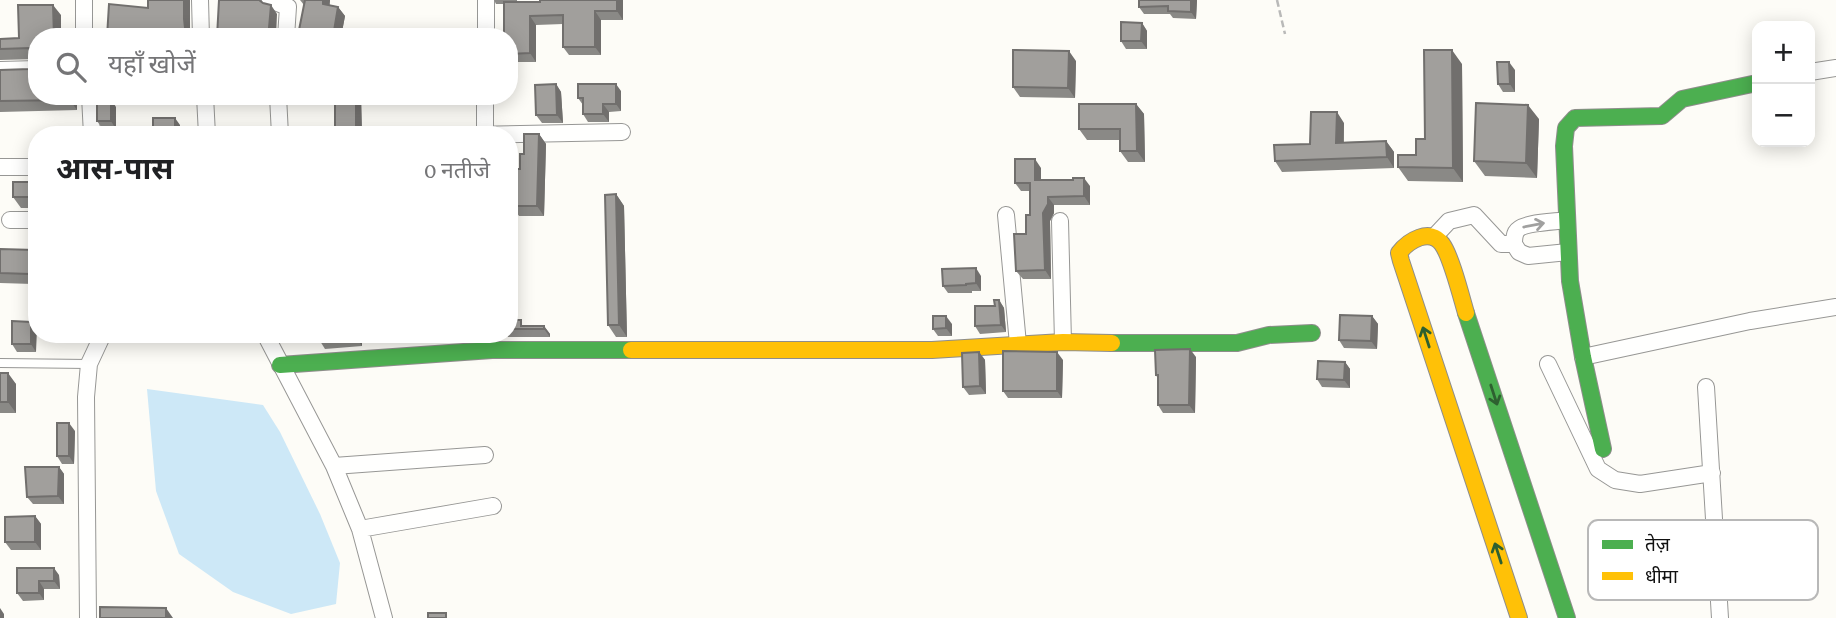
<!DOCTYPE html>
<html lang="hi">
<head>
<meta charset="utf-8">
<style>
  body { margin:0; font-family:"Crimson Pro","Noto Sans Devanagari",serif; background:#f6f6f6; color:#202124 }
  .controls { position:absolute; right:21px; top:21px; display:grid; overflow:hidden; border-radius:14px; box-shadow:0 4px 18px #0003 }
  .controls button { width:63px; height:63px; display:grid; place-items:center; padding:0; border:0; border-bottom:2px solid #e0e0e0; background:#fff; color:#202124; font:35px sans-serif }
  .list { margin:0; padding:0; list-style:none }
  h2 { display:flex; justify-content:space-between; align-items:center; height:91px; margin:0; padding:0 28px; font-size:30px }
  h2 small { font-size:23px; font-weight:400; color:#757577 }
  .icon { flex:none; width:38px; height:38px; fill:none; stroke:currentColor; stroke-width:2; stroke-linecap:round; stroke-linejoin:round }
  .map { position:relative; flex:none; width:1836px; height:618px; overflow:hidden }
  .search { position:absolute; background:#fff; box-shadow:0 4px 18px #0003; left:28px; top:28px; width:490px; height:77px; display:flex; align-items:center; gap:18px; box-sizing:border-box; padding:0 24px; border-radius:28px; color:#757577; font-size:26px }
  .panel { position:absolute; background:#fff; box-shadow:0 4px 18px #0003; left:28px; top:126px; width:490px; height:217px; border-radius:28px }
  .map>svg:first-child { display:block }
</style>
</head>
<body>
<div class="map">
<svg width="1836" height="618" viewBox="0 0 1836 618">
  <rect width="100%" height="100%" fill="#fdfcf7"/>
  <path fill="#cde8f7" d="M147 389 263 405 280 432 320 514 340 563 336 604 291 614 233 592 179 554 156 491Z"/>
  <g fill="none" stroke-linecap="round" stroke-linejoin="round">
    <g stroke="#979795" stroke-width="10">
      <path id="lane" d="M0 363 89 364"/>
    </g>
    <g stroke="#979795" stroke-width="18">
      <path id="street" d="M84 0V37
        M200 0 201 37
        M270 0 288 7 286 37
        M486 37V0
        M0 70 37 69
        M1810 72 1836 68
        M90 96 92 135
        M205 96 207 135
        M278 96 280 135
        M485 134V96
        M471 135 622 132
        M0 167H37
        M1006 215 1018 344
        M10 220H37
        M1567 220C1556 222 1521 222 1516 232 1514 236 1514 240 1514 244L1519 252 1528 256 1568 252
        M1060 221 1063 342
        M1434 237 1449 221 1474 215 1501 244H1514
        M265 334 334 466 360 529 384 618
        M1583 357 1750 321 1836 307
        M1548 364 1598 469 1615 480 1640 484 1712 473
        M1706 387 1720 618
        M334 466 485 455
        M360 529 493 506
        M88 618 86 397 89 364 103 334"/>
    </g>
    <g stroke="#8e8d8b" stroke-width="18">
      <path id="fast" d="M1466 313 1567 618
        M1112 343H1237L1269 335 1312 333
        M280 365 492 350H631
        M1603 449 1583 357 1570 281 1564 146 1566 128 1575 118 1662 116 1682 99 1757 83"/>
    </g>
    <g stroke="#8e8d8b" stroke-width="18">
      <path id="slow" d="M1466 313C1461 296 1451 256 1442 244 1430 227 1408 241 1399 253L1401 261 1519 618
        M631 350H932L1063 342 1112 343"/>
    </g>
    <path stroke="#b9b9b8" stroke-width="2.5" stroke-dasharray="7 3.5" stroke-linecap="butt" d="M1277 0 1285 34"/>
    <use href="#lane" stroke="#fffffe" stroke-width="8"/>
    <use href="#street" stroke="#fffffe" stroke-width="16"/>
    <use href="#fast" stroke="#4caf50" stroke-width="16"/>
    <use href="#slow" stroke="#ffc107" stroke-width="16"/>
  </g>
  <path fill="#8a8986" d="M300 0H330L329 6 338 7 345 16 341 37H303L299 30 304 5Z
    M494 0H517V2L623 0V20H601V55H569L563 47V24L536 25V62H510L509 61V37L504 4H496Z
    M1197 0 1196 19 1173 18 1170 14H1144L1139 7Z
    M61 15 37 37V59L0 60V39L19 38Z
    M1142 23 1147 31V49H1126L1121 41Z
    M1076 61 1075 98 1020 97 1013 87Z
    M1462 64 1463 182 1408 181 1398 167 1416 155 1425 139Z
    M0 70 77 96V110L0 112Z
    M1515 70V92H1503L1498 84Z
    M556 84 561 92 563 123H542L536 115Z
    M621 91V111L609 112V122H588L583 114V105L578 98Z
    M361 96 362 135H340L335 127Z
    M1136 104 1144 114 1145 162H1128L1120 151V140H1087L1079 129Z
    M116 107V129L102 128 97 121Z
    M1539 119 1537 178 1485 176 1474 161Z
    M1344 123V142L1386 141 1394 152V168L1282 172 1275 161 1310 144Z
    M539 134 546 144 544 216H519L512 206 520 169 524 154Z
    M1041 168V180L1090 186V205H1054V213L1050 221 1051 279H1023L1016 271 1030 215V191H1021L1015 183Z
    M37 182V208H21L13 197Z
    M616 194 624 206 627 337H616L608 325Z
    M37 220V290L33 284 0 283V249L35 250Z
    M981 276V291H972V293H948L943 286Z
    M999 300 1004 308 1006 332 980 334 975 326 995 306Z
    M1372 316 1378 324 1377 349 1344 348 1339 340Z
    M509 320 525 326H544L550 334V337H508L506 334H509Z
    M31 322 36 352H17L12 344Z
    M952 324V336H938L933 329Z
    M362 334V346L325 349 320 341Z
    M979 352 985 360 986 394 969 395 963 387Z
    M1196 357 1195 413H1163L1158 405V379L1156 375Z
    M1063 360 1062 398H1008L1003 391Z
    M1345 362 1350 369V388L1322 387 1317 379Z
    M0 373 16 384V413H0Z
    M75 431 74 464H62L57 456Z
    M59 467 64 474V504H33L27 497Z
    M35 516 41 524V550H11L5 542Z
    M17 568 59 575 60 589H44V600L23 601 17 593Z"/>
  <path fill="#716f6d" d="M184 0H190V28L191 37H186L184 19Z
    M323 0H330L329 13 323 4Z
    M617 0H623V20L617 11Z
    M1191 0H1197L1196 19 1191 12Z
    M53 5 61 15V37H54Z
    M271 5 277 14 276 37H272L269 28Z
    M338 7 345 16 341 37H333Z
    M595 11 601 20V55L595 47Z
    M530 16 536 25V62L530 53Z
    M1142 23 1147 31V49L1141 41Z
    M1452 50 1462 64 1463 182 1453 168Z
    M1069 51 1076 61 1075 98 1068 88Z
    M1509 62 1515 70V92L1510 84Z
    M556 84 561 92 563 123 557 115Z
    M616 84 621 91V111L616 104Z
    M70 96 77 97V110L70 100Z
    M356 96H361L362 135 356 127Z
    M111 99 116 107V129L111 121Z
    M603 104 609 112V122L603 114Z
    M1136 104 1144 114 1145 162 1137 151Z
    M1528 105 1539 119 1537 178 1526 163Z
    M1337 112 1344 123 1343 153 1336 143Z
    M175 118 180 125V135H175Z
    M539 134 546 144 544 216 537 206Z
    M1386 141 1394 152V168L1387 157Z
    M1035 159 1041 168V189L1035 180Z
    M1084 178 1090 186V205L1084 196Z
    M616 194 624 206 627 337 619 325Z
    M1048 197 1054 205V213L1050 221 1051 279 1045 270 1043 213Z
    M976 268 981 276V291L976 283Z
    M999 300 1004 308 1006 332 1001 325Z
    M946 316 952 324V336L946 328Z
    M1372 316 1378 324 1377 349 1371 341Z
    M31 322 37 329 36 352 31 344Z
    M544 326 550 334V337L544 329Z
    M357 334H362V346L357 339Z
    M1190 349 1196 357 1195 413 1189 405Z
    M979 352 985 360 986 394 980 386Z
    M1057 352 1063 360 1062 398 1057 391Z
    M1345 362 1350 369V388L1344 380Z
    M8 373 16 384V413L8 402Z
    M69 423 75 431 74 464 69 456Z
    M59 467 64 474V504L58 496Z
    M35 516 41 524V550L35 542Z
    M54 568 59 575 60 589 54 581Z
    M39 581 44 589V600L39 593Z
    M0 608 4 614V618H0Z
    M166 608 173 618H166Z"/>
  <path fill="#a19f9c" stroke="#716f6d" stroke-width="2" d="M148 0H184V19L186 37H107L109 4 148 8Z
    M219 0H259L263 3 271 5 269 28 272 37H217Z
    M305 0H323V4L338 7 333 37 299 30Z
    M540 0H617V11H595V47H563V15L530 16V53L509 54V37H504V2H540Z
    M1139 0H1191V12L1168 11V6L1139 7Z
    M18 5H53L54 37H37V52L30 48 0 49V39L19 38Z
    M1121 22 1142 23 1141 41H1121Z
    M1013 50 1069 51 1068 88 1013 87Z
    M1424 50H1452L1453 168 1398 167V155H1416V139H1425Z
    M1497 62H1509L1510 84H1498Z
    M37 66V96H70V100L0 101V70L30 69Z
    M556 84 557 115H536L535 85Z
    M578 84H616V104H603V114H583V98H578Z
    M335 96H356V127H335Z
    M97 99H111V121H97Z
    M1476 103 1528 105 1526 163 1474 161Z
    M1079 104H1136L1137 151H1120V129H1079Z
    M1311 112H1337L1336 143 1386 141 1387 157 1275 161 1274 145 1310 144Z
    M153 118H175V135H138V131H153Z
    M524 134H539L537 206H512V169H520V154H524Z
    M1015 159H1035V180H1073V178H1084V196L1048 197V204L1043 213 1045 270 1016 271 1014 234H1026V215H1030V183H1015Z
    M13 182H37V197H13Z
    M616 194 619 325H608L605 195Z
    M35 220H37V279H29V274L0 273V249L35 250Z
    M976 268V283L966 284V285L943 286 942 269Z
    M994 300H999L1001 325 975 326V306H995Z
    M1340 315 1372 316 1371 341 1339 340Z
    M933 316H946V328L933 329Z
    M509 320H521V326H544V329H509Z
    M12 321 31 322V344H12Z
    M320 334H357V339L320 341Z
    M1190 349 1189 405H1158V375H1156L1155 350Z
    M1003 351 1057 352V391H1003Z
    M979 352 980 386 963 387 962 353Z
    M1318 361 1345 362 1344 380 1317 379Z
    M0 373H8V402H0Z
    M57 423H69V456H57Z
    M25 467H59L58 496 27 497Z
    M35 516V542H5V517Z
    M17 568H54V581H39V593H17Z
    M100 607 166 608V618H100Z
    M428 613H446V618H428Z"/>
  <defs><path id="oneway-shaft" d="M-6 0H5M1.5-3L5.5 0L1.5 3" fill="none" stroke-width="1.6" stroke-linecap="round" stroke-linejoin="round" transform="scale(1.75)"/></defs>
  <use stroke="#a0a09f" href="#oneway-shaft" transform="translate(1534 225) rotate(-11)"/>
  <g stroke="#2e6030">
    <use href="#oneway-shaft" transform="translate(1426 337) rotate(-108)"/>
    <use href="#oneway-shaft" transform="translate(1494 395) rotate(72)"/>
    <use href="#oneway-shaft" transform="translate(1498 553) rotate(-108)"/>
  </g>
  <rect x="1588" y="520" width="230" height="80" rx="10" fill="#fff" stroke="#b8b8b8" stroke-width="2"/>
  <rect x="1602" y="540" width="31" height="9" fill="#4caf50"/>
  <rect x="1602" y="572" width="31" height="8" fill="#ffc107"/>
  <g font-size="19" fill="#111">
    <text x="1645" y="551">तेज़</text>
    <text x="1645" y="583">धीमा</text>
  </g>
</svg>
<div class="controls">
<button>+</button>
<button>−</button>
</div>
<div class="search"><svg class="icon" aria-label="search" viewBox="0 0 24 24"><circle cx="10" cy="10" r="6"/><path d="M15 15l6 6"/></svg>यहाँ खोजें</div>
<section class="panel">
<h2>आस-पास<small>0 नतीजे</small></h2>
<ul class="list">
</ul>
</section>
</div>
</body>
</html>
